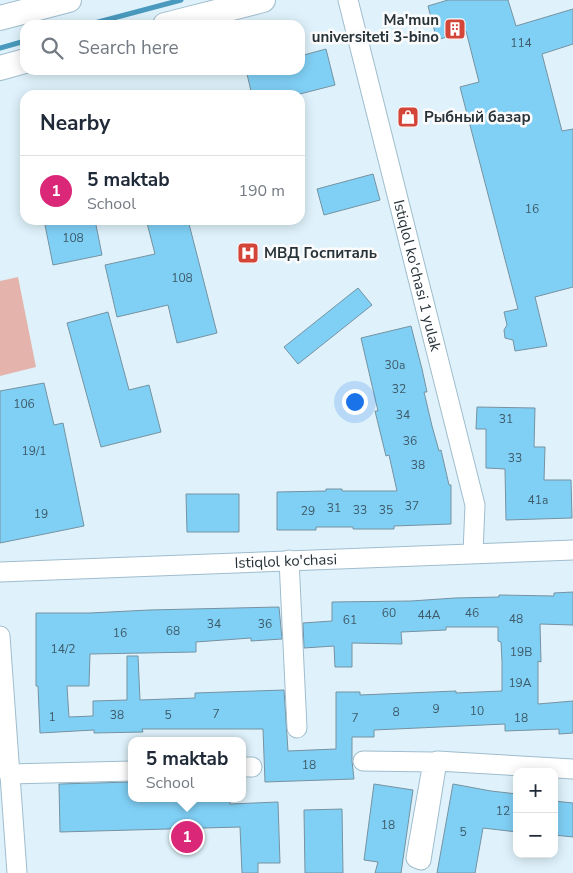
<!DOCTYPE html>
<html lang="en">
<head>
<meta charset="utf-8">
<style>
  body { margin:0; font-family:"Nunito Sans",sans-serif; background:#f6f6f7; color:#1f2937 }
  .controls { position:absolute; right:15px; bottom:15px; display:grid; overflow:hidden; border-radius:10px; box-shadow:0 2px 12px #0003 }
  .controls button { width:45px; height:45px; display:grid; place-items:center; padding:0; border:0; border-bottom:1px solid #e0e1e3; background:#fff; color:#1f2937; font:25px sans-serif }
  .you { position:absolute; left:354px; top:401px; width:18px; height:18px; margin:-12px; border:4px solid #fff; border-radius:50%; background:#1a73e8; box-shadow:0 0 0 8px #1a73e833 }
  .badge { display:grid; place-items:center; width:32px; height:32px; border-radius:50%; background:#db2777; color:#fff; font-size:16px; font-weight:700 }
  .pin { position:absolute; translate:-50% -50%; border:2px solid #fff; box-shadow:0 1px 5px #0006 }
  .popup { position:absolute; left:128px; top:737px; width:118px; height:65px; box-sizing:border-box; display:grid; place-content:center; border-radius:10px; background:#fff; filter:drop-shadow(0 1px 4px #0005); font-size:16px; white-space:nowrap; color:#747a83 }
  .popup b { font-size:19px; color:#1f2937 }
  .popup::after { content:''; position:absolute; left:50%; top:100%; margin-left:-10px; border:10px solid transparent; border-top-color:#fff }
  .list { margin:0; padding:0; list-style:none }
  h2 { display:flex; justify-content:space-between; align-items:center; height:65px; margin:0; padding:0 20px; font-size:21px }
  h2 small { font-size:16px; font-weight:400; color:#747a83 }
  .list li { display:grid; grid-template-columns:32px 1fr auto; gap:15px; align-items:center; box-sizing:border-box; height:70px; padding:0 20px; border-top:1px solid #e0e1e3 }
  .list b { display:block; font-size:19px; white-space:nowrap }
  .list p { margin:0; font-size:16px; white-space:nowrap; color:#747a83 }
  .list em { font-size:16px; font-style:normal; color:#747a83 }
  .icon { flex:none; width:28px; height:28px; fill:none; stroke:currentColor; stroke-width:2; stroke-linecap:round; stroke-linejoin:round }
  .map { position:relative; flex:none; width:573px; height:873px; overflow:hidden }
  .search { position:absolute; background:#fff; box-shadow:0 2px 12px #0003; left:20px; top:20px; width:285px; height:55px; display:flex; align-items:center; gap:12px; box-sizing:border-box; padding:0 18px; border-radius:15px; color:#747a83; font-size:19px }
  .panel { position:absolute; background:#fff; box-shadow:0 2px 12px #0003; left:20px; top:90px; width:285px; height:135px; border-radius:15px }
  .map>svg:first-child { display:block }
</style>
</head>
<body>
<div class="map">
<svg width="573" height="873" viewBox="0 0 573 873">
  <rect width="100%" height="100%" fill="#dff2fb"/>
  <path fill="#e4b4ac" d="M18 277 36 367 0 376V281Z"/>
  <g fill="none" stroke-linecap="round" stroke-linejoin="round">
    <path stroke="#499abe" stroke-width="5" d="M87 25 181 0
      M0 48 25 41"/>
  </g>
  <path fill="#80d0f6" stroke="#7592a1" d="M448 0H508L516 26 573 9V44L542 54 562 131 573 129V287L535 297 547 346 515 351 513 340 505 338 504 330 507 325 504 312 518 309 460 87 479 82 466 31 437 40 428 6Z
    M326 49 335 85 296 95H252L246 70H300V56Z
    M373 174 380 200 324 215 317 189Z
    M44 220H95L102 255 53 265Z
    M158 220H188L217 333 177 343 168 305 117 317 105 265 155 254 147 223Z
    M358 288 372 305 298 364 284 347Z
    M108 312 129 390 149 385 161 432 101 447 67 323Z
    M411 326 422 369 427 392H424L432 426 439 451 441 450 449 485H451V524L394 526V529H353V527H316V530H277V492L326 491V489H342V491H397L389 455 386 456 375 411H378L361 338Z
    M44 383 54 425 63 423 84 526 0 543V391Z
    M477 407 535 408 534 447H545L544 480H571L572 518 506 520 505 469 486 468V429H476Z
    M186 494H239V532H187Z
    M573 592V625L540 624 541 662 538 661V704L573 701V733L559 734V729L505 731V724L374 730V737H352V761L354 779 265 782 263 729H142L143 732 94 733V730L40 733 38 686H36V613H90L149 610 279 607 282 639 251 641V638L196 642V652L90 654 89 686H67L69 717 93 716V701L127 700V656H138L140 700 195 698V693L284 690 288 751 336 749V692H360V695L456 691V693L502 691V661L501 642 498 641V627H446V630L401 632 402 644 352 643V667H335L334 646 304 648 303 623 332 621V602L411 601 455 598 499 597V595L554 596V593Z
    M132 782V798H230V804L278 802 280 863H258V873H242L240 827 60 832 59 784Z
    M374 784 413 790 401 873H375L378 862 364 860Z
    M453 784 491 791 517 794V832L483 828 475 873H437Z
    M554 801 573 803V837L554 835Z
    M342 809 343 873H305L304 810Z"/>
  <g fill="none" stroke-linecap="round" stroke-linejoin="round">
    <g stroke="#9fbdcd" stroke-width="21">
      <g id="minor">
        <path id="s1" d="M348 0 475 505 473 553"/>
        <path d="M289 560 297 728"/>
        <path id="s2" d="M0 572 573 550"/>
        <path d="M0 636 17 873"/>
        <path d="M363 761 433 762 416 858 421 860 437 761 573 769"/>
        <path d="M242 767H252"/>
        <path d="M9 774 132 771"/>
      </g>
    </g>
    <g stroke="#9fbdcd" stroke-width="26">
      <path id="major" d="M0 18 69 0
        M165 25 263 0
        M0 68 25 61"/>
    </g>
    <use href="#minor" stroke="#fff" stroke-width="19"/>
    <use href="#major" stroke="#fff" stroke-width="24"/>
  </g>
  <defs>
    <g id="building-square" transform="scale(1.125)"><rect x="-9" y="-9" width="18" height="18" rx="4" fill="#d34538" stroke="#fbfbfb"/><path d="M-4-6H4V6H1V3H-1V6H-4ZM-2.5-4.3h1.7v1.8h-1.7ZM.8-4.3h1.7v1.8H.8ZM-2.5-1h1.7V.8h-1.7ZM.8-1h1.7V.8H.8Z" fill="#fff"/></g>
    <g id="shop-square" transform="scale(1.125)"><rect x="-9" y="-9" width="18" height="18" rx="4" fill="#d34538" stroke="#fbfbfb"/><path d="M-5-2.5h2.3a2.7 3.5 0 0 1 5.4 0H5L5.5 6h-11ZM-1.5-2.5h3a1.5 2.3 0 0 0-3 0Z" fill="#fff"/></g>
    <g id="hospital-square" transform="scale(1.125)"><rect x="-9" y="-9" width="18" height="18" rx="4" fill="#d34538" stroke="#fbfbfb"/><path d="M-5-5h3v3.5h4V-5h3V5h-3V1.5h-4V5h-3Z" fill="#fff"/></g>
  </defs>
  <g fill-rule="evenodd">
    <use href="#building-square" x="455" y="29"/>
    <use href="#shop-square" x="408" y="117"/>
    <use href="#hospital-square" x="248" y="253"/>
  </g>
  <g text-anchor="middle" stroke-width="5" stroke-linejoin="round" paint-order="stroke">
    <g font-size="12" fill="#3d5a68">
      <text x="521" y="47">114</text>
      <text x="532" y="213">16</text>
      <text x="73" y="242">108</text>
      <text x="182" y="282">108</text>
      <text x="395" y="369">30a</text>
      <text x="399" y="393">32</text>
      <text x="24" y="408">106</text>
      <text x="403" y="419">34</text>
      <text x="506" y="423">31</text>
      <text x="410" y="445">36</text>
      <text x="34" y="455">19/1</text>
      <text x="515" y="462">33</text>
      <text x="418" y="469">38</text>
      <text x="538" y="504">41a</text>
      <text x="412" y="510">37</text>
      <text x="334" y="512">31</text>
      <text x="360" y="514">33</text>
      <text x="386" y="514">35</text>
      <text x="308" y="515">29</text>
      <text x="41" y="518">19</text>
      <text x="389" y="617">60</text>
      <text x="472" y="617">46</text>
      <text x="429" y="619">44А</text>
      <text x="516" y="623">48</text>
      <text x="350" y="624">61</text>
      <text x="214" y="628">34</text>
      <text x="265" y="628">36</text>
      <text x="173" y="635">68</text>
      <text x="120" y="637">16</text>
      <text x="63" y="653">14/2</text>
      <text x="521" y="656">19B</text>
      <text x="520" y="687">19A</text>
      <text x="436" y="713">9</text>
      <text x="477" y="715">10</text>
      <text x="396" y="716">8</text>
      <text x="216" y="718">7</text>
      <text x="117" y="719">38</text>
      <text x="168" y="719">5</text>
      <text x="52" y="721">1</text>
      <text x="355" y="722">7</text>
      <text x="521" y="722">18</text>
      <text x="309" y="769">18</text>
      <text x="503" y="815">12</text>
      <text x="388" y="829">18</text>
      <text x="463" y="836">5</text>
    </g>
    <g font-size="15" font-weight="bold" fill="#273339" stroke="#fbfbfb" text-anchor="start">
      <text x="439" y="25" text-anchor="end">Ma'mun<tspan x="439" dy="17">universiteti 3-bino</tspan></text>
      <text x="424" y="122">Рыбный базар</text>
      <text x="264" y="258">МВД Госпиталь</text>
    </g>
    <g font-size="15" fill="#273339" stroke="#fbfbfb">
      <text dy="5" stroke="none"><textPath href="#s1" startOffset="284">Istiqlol ko'chasi 1 yulak</textPath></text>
      <text dy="5" stroke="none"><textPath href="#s2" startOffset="286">Istiqlol ko'chasi</textPath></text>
    </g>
  </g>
</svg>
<div class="controls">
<button>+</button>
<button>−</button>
</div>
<div class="you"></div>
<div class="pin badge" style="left:187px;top:837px">1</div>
<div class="popup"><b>5 maktab</b>School</div>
<div class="search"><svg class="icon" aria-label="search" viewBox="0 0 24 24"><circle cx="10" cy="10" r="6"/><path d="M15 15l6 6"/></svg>Search here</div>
<section class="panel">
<h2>Nearby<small></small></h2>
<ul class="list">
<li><span class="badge">1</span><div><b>5 maktab</b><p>School</p></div><em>190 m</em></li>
</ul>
</section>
</div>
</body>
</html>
